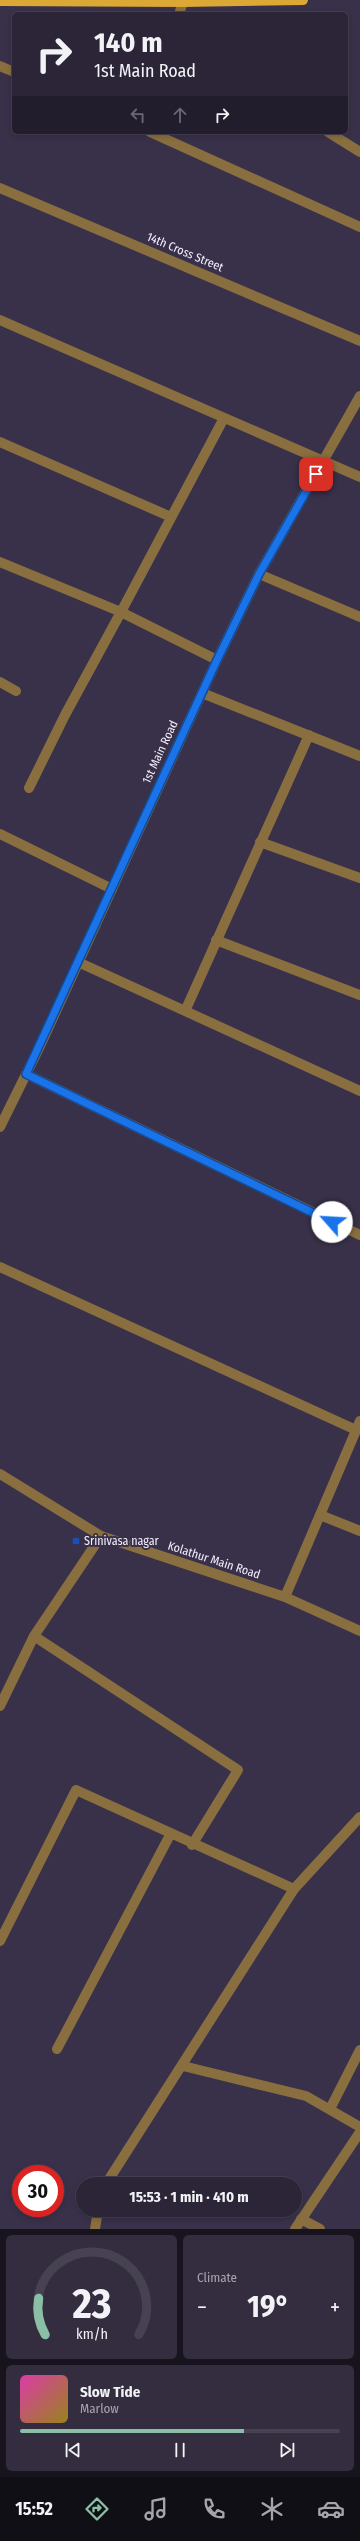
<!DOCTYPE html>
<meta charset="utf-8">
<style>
:root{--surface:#2b2537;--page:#332d3f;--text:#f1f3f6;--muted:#a6a5ad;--line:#474252;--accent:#8abfa5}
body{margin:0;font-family:"Fira Sans Condensed",sans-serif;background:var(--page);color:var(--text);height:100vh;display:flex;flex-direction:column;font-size:15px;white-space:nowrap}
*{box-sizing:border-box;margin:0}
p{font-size:13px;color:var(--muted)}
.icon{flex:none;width:22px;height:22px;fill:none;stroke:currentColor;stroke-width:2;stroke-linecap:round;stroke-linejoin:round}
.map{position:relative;height:2229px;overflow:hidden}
.drawer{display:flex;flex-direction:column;gap:6px;padding:6px;background:#18141e;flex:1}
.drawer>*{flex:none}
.top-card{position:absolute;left:12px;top:12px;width:336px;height:122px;border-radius:6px;box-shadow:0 2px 6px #0003,0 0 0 1px var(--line);background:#2b2537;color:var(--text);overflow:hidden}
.speed{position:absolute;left:12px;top:2165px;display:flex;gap:8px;font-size:20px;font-weight:700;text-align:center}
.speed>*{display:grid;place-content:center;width:52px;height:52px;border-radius:50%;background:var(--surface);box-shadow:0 2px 6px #0003,0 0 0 1px var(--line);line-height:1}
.speed .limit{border:6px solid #d22;background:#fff;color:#111}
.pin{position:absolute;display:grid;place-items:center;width:34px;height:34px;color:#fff;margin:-17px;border-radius:8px;box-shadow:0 2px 6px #0006}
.me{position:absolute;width:44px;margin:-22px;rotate:296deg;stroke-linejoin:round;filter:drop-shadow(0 0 3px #0008)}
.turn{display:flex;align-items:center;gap:14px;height:84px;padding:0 16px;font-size:18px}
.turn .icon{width:52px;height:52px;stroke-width:2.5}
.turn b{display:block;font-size:28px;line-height:34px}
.lanes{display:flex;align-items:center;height:38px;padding:0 16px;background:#0003;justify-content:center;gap:20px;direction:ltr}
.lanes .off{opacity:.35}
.big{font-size:30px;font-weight:700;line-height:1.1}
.drawer .card{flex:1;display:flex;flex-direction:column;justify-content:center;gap:6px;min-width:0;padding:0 14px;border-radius:6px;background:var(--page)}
.drawer .dial{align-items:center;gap:0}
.dial svg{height:104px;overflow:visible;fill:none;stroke:var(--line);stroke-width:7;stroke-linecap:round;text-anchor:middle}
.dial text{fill:var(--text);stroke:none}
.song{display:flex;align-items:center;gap:12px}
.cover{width:48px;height:48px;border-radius:6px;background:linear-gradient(135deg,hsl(320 70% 55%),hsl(50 70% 35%))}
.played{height:4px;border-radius:2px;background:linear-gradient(90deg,var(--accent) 70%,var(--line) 70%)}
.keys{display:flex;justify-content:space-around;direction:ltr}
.heat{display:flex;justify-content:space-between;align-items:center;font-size:22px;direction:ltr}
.drawer .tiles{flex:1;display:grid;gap:6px;grid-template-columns:1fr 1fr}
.card:last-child{grid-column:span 2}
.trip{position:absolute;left:76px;top:2177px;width:226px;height:40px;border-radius:20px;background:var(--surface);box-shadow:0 2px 6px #0003,0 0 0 1px var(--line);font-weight:700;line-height:40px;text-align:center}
.dock{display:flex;height:64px;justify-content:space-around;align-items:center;background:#110f16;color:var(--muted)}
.dock .icon{width:28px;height:28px}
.dock .current{color:var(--accent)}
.dock b{font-size:18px;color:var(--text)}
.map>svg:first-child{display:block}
</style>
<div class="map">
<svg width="360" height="2229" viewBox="0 0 360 2229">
<rect width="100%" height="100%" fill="#393149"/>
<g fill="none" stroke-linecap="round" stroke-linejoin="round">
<path stroke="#896f3f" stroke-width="10" d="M179,14L183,2
M0,66L14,72
M150,132L360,227
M328,132L360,152
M0,188L360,341
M0,320L360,477
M0,442L171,517
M0,562L121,612L224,418
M259,574L360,617
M0,682L16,691
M202,693L360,756
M29,788L65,715L121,612L217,660
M0,834L112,889
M260,842L360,878
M216,940L360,995
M78,962L360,1091
M186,1009L309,735
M26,1074L360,1235
M0,1267L356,1430
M320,1515L360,1531
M34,1636L238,1770L192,1845
M0,1706L34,1636L101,1536
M0,1941L76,1790L294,1889
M57,2049L170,1835
M183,2066L306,2096L360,2127
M330,2109L360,2050
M301,2219L320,2229
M295,2229L360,2132"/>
<path stroke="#896f3f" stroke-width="10" d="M0,1127L40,1046L217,660L259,574L360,396
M0,1474L101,1536L285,1597L360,1631
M285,1597L360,1421
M106,2184L294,1889L360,1817
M95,2229L98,2210"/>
<path stroke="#dba735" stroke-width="10" d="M0,1L183,2L303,0"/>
</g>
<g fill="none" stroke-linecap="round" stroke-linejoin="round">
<defs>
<path id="route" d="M316,474L259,574L217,660L26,1074L332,1222"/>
</defs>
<use href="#route" stroke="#114b97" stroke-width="10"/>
<use href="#route" stroke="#1a73e8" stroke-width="7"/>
</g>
<rect fill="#1a4fb4" stroke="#393149" stroke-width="1.5" x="72" y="1537" width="8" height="8" rx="2"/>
<g text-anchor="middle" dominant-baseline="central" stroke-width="4" stroke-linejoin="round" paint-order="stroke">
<g font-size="12" fill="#f3eefe" stroke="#393149">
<text transform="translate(185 252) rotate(23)">14th Cross Street</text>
<text transform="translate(160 752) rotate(-65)">1st Main Road</text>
<text transform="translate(214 1560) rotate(18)">Kolathur Main Road</text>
</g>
<g font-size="12" fill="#f3eefe" stroke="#393149" text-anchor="start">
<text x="84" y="1541">Srinivasa nagar</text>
</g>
</g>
</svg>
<div class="speed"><div class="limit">30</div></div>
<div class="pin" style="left:316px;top:474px;background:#d93025"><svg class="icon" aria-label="arrive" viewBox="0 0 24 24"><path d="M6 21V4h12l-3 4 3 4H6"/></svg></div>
<svg class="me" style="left:332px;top:1222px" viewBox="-20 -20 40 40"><circle r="19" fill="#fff"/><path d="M0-13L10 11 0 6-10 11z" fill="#1a73e8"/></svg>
<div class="trip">15:53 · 1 min · 410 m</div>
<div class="top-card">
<div class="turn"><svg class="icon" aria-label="right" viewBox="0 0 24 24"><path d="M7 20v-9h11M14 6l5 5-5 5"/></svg><div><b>140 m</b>1st Main Road</div></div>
<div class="lanes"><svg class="icon off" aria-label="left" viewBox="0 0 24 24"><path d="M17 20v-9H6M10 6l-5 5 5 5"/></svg><svg class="icon off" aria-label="ahead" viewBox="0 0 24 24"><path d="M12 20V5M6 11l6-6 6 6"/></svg><svg class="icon" aria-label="right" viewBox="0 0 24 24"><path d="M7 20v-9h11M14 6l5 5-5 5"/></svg></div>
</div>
</div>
<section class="drawer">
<div class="tiles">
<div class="card dial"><svg viewBox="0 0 100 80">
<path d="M14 69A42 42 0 1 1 86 69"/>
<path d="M14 69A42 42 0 0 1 9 41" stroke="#8abfa5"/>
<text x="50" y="56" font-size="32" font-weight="700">23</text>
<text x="50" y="72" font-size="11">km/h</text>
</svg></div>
<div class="card"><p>Climate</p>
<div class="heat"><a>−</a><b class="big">19°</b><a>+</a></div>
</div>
<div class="card">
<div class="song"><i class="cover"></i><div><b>Slow Tide</b><p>Marlow</p></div></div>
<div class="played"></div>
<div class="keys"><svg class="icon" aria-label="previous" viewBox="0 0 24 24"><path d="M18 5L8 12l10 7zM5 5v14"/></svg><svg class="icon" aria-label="pause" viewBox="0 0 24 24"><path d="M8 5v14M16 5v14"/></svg><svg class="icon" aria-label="next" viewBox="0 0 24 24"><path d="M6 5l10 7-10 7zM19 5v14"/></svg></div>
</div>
</div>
</section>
<nav class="dock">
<b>15:52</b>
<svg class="icon current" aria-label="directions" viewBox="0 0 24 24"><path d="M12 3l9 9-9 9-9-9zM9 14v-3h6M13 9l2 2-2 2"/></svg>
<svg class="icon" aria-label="music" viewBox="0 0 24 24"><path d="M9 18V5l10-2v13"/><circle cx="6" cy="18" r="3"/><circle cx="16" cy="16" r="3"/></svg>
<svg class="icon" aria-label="phone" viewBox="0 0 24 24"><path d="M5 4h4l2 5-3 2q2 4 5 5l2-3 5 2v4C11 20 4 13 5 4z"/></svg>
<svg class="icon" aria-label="climate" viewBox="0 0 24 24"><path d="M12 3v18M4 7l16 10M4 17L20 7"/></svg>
<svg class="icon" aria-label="car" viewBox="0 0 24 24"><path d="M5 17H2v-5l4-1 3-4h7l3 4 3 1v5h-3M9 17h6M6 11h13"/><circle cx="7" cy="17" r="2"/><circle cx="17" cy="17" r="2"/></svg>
</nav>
